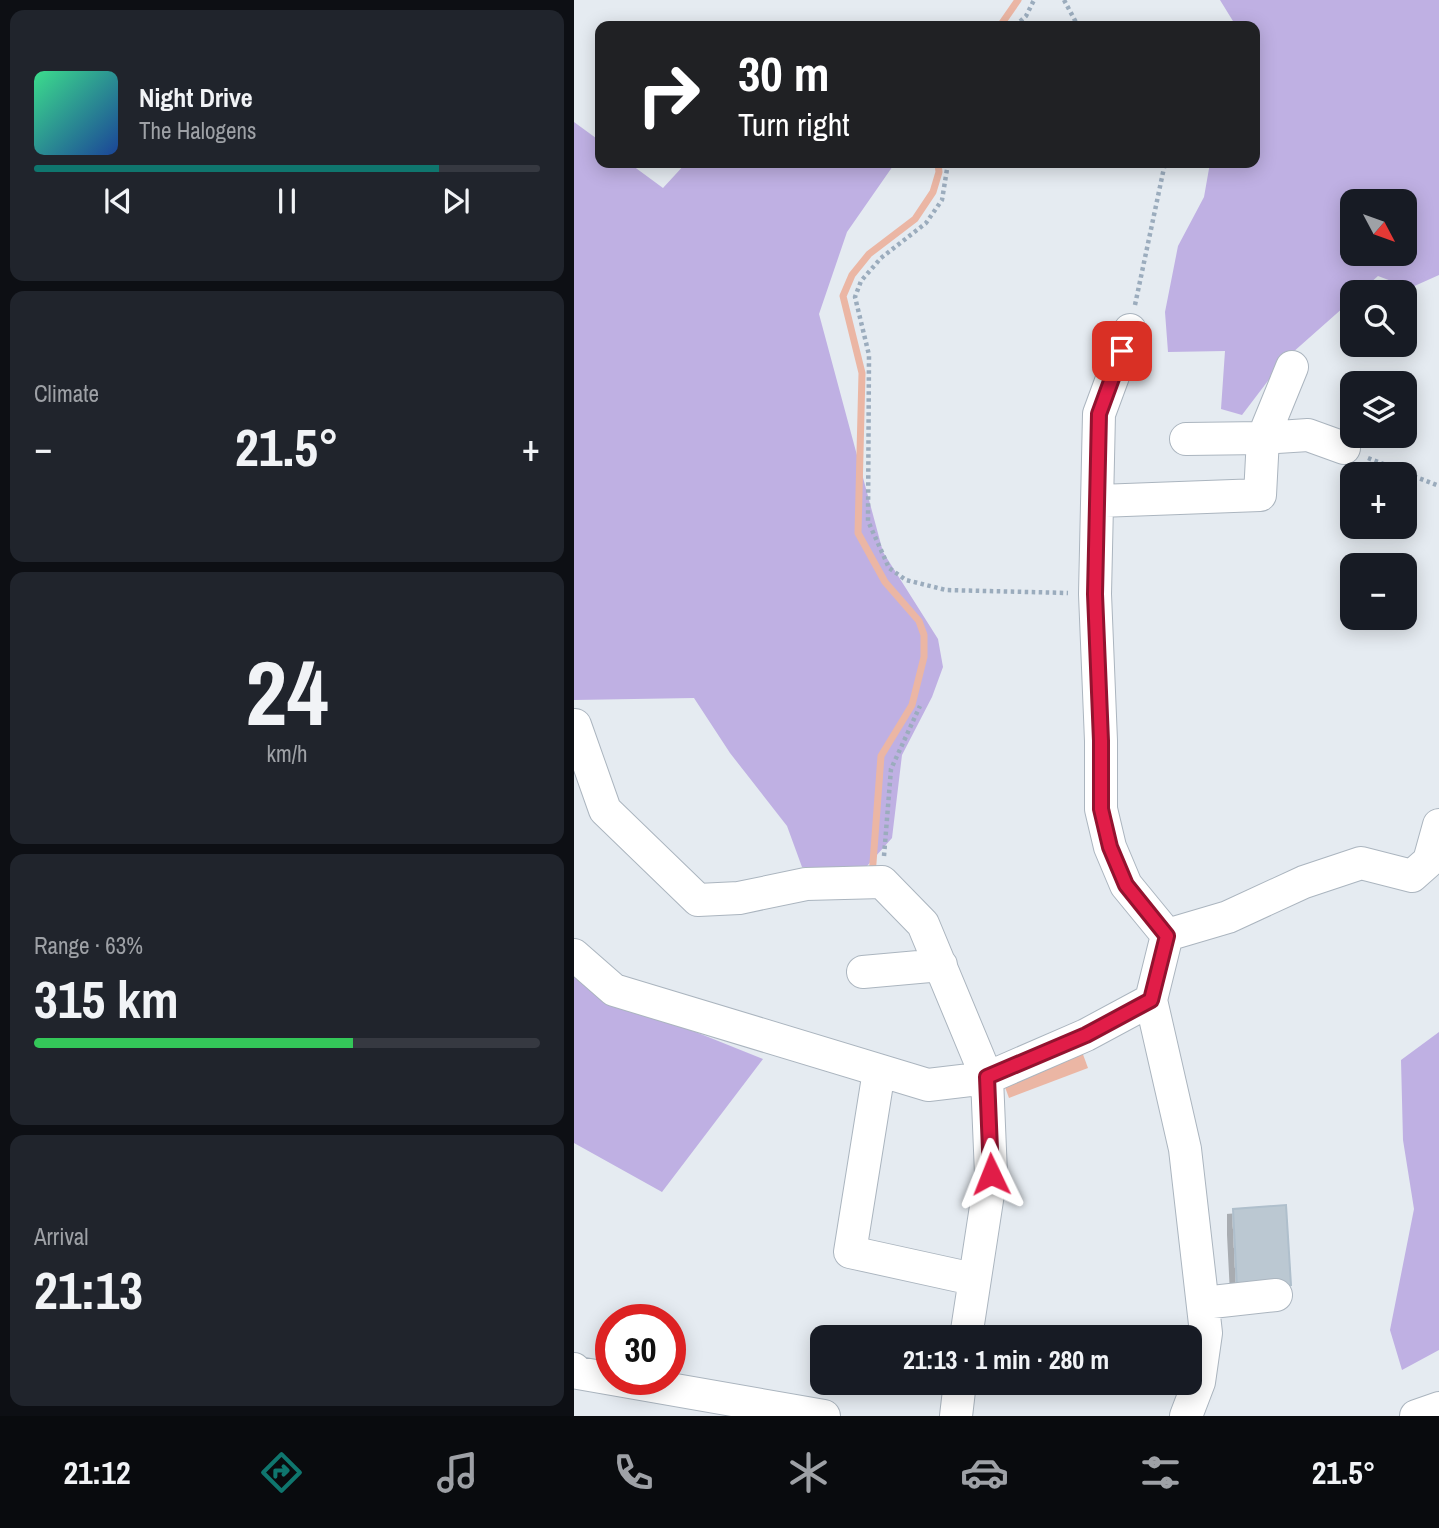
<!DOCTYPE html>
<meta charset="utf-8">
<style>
:root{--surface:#171b24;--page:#20242c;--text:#f1f3f6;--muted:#9ea1a6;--line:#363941;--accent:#0f766e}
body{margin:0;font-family:"Archivo Narrow",sans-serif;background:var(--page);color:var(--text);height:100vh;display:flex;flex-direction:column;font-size:26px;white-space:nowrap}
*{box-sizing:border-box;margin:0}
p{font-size:23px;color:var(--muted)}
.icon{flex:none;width:38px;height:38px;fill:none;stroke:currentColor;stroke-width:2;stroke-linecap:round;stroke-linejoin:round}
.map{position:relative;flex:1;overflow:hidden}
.sheet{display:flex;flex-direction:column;gap:10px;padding:10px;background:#0d0f14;width:574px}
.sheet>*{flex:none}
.guide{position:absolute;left:21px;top:21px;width:665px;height:147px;border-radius:14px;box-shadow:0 4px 18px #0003;background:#202124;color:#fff;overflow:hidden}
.needle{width:46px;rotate:131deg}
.controls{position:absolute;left:766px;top:189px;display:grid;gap:14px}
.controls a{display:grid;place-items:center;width:77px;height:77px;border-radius:14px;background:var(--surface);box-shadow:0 4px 18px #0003;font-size:35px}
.speed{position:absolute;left:21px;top:1304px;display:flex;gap:14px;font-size:35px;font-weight:700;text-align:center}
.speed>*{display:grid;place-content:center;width:91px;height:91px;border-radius:50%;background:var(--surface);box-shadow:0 4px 18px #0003;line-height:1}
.speed .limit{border:10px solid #d22;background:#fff;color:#111}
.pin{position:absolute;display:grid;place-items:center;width:60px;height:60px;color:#fff;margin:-30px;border-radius:14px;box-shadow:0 4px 10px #0006}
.me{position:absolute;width:77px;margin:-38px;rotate:358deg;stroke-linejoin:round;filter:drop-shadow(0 0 5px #0008)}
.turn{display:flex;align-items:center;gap:24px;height:147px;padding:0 28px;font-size:32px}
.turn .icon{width:91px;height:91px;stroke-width:2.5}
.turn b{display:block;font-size:49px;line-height:60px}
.big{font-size:52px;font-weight:800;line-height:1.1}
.sheet .tile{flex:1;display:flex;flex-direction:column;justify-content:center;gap:10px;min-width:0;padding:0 24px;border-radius:14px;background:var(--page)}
.sheet .dial{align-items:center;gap:0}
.dial b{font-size:91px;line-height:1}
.song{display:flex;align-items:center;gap:21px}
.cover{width:84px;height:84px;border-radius:10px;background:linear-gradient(135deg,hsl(150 70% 55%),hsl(220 70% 35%))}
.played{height:7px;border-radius:4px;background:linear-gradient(90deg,var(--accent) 80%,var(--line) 80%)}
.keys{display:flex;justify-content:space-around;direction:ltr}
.heat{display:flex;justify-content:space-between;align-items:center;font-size:38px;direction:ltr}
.charge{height:10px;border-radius:5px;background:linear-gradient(90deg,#34c759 63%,var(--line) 0)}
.trip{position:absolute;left:236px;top:1325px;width:392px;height:70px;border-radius:14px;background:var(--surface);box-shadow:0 4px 18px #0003;font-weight:800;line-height:70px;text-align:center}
.menu{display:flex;height:112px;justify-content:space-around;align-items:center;background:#090b0e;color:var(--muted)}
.menu .icon{width:49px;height:49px}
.menu .on{color:var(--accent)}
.menu b{font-size:32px;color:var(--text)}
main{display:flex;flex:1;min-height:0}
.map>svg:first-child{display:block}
</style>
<main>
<section class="sheet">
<div class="tile">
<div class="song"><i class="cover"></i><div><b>Night Drive</b><p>The Halogens</p></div></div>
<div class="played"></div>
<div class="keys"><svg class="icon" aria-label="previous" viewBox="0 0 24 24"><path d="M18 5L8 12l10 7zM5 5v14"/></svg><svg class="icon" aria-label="pause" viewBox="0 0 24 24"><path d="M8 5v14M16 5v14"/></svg><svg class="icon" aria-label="next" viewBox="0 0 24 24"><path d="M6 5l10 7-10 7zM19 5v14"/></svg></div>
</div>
<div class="tile"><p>Climate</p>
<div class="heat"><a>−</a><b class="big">21.5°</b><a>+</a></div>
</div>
<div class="tile dial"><b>24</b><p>km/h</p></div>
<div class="tile"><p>Range · 63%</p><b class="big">315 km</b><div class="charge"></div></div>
<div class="tile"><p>Arrival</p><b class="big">21:13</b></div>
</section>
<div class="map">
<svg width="865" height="1416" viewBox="0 0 865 1416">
<defs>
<filter id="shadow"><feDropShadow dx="-6" dy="6" stdDeviation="0" flood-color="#0004"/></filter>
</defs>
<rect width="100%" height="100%" fill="#e5ebf1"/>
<path fill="#bfb0e3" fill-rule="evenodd" d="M646,0H865V275L836,288L804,276L786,292H779V299L709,361L668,415L647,409L651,351L594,352L591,312L604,246L630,197L636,163H681V26H662ZM779,201H831V254H779Z
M0,122L26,141V163H55L89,188L112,163H321L273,232L245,314L309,552L364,639L369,667L358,697L328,755L318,838L285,875L228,867L213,826L156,753L120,698L0,700Z
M0,970L32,996L189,1059L88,1192L0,1143Z
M865,1032V1350L828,1370L816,1330L840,1209L829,1140L827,1060Z"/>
<path fill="#ebb6a4" d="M507,1049L514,1068L435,1098L428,1079Z"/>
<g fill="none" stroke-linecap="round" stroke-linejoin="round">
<path stroke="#ebb6a4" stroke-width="7" d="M426,26L444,0
M298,876L307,756L338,705L350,657V635L345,621L311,582L284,533L288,373L269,296L278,275L295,254L341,219L359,192L365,172L364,163"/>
</g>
<path fill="#bbc8d2" stroke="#afbfcc" stroke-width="2" filter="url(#shadow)" d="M712,1205L717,1285L663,1288L659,1209Z"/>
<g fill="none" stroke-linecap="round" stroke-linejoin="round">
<defs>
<path id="minor" d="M556,330L525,414L521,594L527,741V809L536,847L552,885L593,935
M718,367L689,438L734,435L770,448
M525,501L686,495L689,438L612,439
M593,935L577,1000L611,1149L632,1333L625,1382L612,1416
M593,935L654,917L730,882L787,863L838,876L855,861L865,825
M0,955L40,990L354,1085L413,1078L349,924L308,882L232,884L165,898L124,900L31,810L1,725
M289,972L367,965
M305,1071L276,1252L399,1279
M629,1303L702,1295
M392,1337L417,1174L413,1078L512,1035L577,1000
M0,1369L4,1373L250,1416
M382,1416L386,1382
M842,1416L865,1408"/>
</defs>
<use href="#minor" stroke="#abb5bf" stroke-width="34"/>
<path stroke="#9bacbd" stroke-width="4.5" stroke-dasharray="3.5 3.5" stroke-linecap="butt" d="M490,0L504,26
M441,26L452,16L460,0
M374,163L368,200L352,223L307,258L287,281L281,297L295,355L294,521L315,568L332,580L372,590L494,593
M561,305L591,163
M794,458L865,486
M310,856L317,769L346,706"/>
<use href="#minor" stroke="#fff" stroke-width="32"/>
</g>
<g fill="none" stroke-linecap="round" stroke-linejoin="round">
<defs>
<path id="route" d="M417,1174L413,1077L512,1035L577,1000L593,936L552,885L536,847L527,809V741L521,594L525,414L548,351"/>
</defs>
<use href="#route" stroke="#92132f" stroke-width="18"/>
<use href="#route" stroke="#e11d48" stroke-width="12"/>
</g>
</svg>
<div class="controls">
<a><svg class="needle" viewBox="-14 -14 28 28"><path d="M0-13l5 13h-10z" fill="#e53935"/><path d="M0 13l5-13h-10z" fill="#9ea1a6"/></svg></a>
<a><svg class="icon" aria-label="search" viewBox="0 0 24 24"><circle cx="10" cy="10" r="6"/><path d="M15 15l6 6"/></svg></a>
<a><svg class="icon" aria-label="layers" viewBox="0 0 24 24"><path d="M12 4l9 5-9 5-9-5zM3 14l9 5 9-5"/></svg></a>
<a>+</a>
<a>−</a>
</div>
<div class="speed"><div class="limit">30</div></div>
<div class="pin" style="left:548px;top:351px;background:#d93025"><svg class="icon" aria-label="arrive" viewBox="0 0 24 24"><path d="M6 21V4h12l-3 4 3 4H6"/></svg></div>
<svg class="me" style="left:417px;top:1174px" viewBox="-20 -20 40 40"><path d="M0-17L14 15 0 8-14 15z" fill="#e11d48" stroke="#fff" stroke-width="4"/></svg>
<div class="trip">21:13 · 1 min · 280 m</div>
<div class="guide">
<div class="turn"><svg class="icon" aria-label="right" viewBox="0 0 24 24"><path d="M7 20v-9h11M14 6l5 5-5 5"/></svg><div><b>30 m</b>Turn right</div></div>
</div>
</div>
</main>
<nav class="menu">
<b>21:12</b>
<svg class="icon on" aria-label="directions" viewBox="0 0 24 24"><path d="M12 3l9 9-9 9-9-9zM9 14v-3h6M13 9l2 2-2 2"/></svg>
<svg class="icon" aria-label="music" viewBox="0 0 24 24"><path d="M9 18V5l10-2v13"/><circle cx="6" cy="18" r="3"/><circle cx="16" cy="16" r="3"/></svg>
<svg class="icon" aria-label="phone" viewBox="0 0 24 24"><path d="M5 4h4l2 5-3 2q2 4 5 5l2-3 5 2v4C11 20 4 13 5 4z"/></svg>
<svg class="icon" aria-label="climate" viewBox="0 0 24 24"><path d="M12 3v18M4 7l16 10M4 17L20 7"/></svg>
<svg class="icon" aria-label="car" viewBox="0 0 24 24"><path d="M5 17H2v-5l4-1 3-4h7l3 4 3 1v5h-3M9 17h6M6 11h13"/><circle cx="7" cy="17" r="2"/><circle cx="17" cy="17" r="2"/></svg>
<svg class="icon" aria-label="filters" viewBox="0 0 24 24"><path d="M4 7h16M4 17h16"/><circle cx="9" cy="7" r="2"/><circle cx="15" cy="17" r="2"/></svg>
<b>21.5°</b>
</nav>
